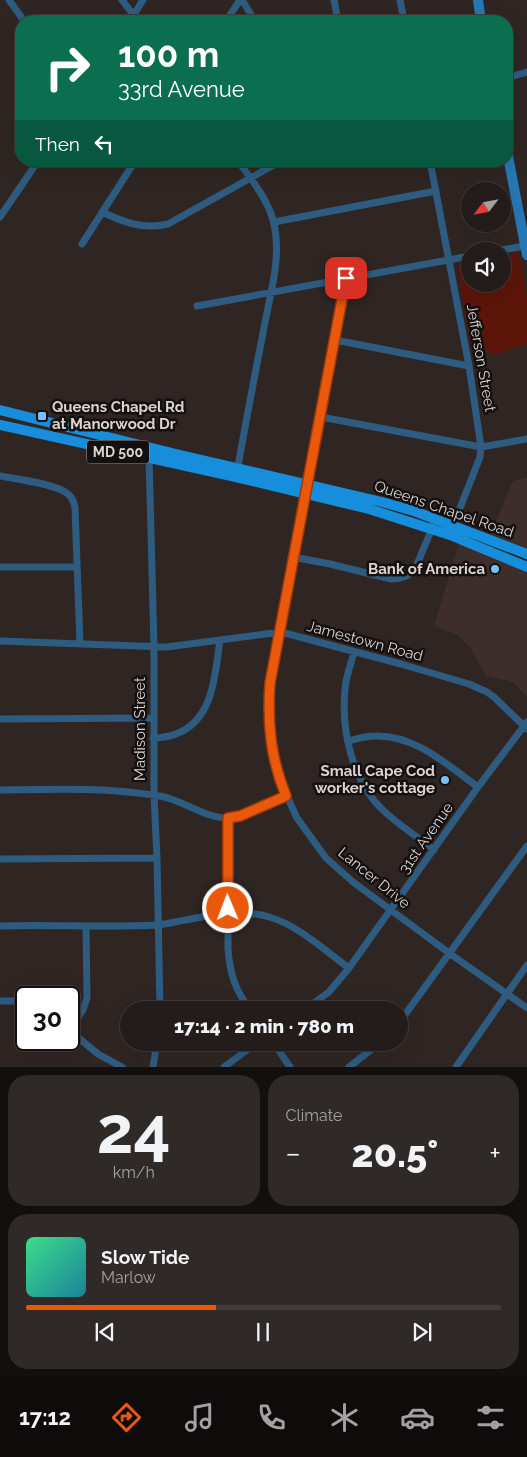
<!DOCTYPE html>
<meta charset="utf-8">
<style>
:root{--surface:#231c1a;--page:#2f2927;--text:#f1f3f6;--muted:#a3a1a2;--line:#403a39;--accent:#ea580c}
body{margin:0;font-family:Raleway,sans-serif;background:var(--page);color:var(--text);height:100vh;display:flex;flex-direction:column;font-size:19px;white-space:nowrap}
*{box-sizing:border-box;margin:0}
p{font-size:16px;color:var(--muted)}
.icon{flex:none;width:28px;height:28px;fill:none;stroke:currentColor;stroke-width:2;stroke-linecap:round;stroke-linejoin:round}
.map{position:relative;height:1067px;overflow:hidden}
.side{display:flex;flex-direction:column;gap:8px;padding:8px;background:#130f0e;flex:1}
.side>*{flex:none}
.hud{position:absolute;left:15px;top:15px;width:498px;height:152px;border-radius:20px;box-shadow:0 5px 20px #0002,0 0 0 1px var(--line);background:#0b6e4f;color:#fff;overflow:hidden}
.needle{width:32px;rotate:238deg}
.controls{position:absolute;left:461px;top:182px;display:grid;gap:10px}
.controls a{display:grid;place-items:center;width:50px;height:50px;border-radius:50%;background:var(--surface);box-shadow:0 5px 20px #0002,0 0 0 1px var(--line);font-size:25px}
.speed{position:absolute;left:15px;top:986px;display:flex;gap:10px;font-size:25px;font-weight:700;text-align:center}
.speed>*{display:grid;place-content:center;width:65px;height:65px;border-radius:50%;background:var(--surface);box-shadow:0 5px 20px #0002,0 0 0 1px var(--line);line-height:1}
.speed .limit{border:2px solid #111;border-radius:8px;background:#fff;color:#111}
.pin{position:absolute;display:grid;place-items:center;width:42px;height:42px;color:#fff;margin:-21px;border-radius:10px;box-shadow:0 2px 8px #0006}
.me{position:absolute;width:55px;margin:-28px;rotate:359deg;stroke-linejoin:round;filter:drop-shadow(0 0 4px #0008)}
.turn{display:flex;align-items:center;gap:18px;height:105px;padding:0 20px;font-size:22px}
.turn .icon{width:65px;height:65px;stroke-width:2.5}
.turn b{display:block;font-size:35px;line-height:42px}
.then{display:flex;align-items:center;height:48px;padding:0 20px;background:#0003;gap:10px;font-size:19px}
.big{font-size:38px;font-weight:800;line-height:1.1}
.side .widget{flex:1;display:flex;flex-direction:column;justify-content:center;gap:8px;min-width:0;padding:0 18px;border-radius:20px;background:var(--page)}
.side .dial{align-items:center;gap:0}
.dial b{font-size:65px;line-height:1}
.song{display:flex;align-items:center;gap:15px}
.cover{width:60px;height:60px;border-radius:8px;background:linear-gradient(135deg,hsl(150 70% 55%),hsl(190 70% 35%))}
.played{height:5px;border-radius:2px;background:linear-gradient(90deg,var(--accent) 40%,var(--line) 40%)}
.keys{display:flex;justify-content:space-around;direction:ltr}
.heat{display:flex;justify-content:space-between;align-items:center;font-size:28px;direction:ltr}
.side .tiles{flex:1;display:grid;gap:8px;grid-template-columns:1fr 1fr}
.widget:last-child{grid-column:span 2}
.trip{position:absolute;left:120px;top:1001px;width:288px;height:50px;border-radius:25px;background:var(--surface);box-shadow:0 5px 20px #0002,0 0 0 1px var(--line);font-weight:800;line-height:50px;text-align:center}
.dock{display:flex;height:80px;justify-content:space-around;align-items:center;background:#0e0b0a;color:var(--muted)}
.dock .icon{width:35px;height:35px}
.dock .on{color:var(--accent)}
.dock b{font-size:22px;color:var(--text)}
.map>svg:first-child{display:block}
</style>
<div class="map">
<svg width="527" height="1067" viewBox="0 0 527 1067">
<rect width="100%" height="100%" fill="#2f2623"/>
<path fill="#3e2e2b" d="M527,478V549L490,535L513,481Z
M459,543L527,571V697L513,682L486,676L471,649L458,635L434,626Z"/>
<path fill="#5c1509" d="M519,253L527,295V344L494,355L481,346L470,344L457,265L470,262V284H502L503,256Z"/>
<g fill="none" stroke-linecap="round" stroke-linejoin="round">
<path stroke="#2e5c81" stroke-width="7" d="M9,0L24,21
M122,0L138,21
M242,0L255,21
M334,0L338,21
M400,0L404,21
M130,21L143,0
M226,21L240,0
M506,78L527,72
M430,161L469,366L481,447L480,457L453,526
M102,212C123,222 144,230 168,224L281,161
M0,217L38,161
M274,222L436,191
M82,244L135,161
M495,251L525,246
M346,278L270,683L269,718L270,734L275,766L279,779L297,818L326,858L353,882L449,953L527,1008
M197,306L470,256
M335,340L469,366
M321,417L481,447L527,439
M149,456L154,647V795L157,858L160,1010
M237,472C245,426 254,379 263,333C269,297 283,257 273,220C267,198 251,179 238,161
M0,476C16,479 57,484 68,494C73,498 74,503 75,508L80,644
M293,557L330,564L391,579C412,579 416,569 422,552C426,543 430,534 433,525
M0,567H76
M0,641L167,647L281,632L401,664L469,684L487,692L494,697L527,729
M354,652C351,664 346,676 345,689C341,731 352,782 385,812C400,826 418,837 434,850
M0,719L153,718
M153,739C161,737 169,737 176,734C214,720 215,674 220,640
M348,741C356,739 366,736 375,736C416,735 447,765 478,787
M0,790C54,789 107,787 160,796C183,800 206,819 229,818C247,817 270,804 286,797
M228,818V949C230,975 235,989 250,1010
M0,859L157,858
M0,926C52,924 104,928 156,925C162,925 169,923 175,922C202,917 242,908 269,917C298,925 324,950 349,968
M0,1001H19L26,1003
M304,1010L329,992L349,968L478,787L527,722
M399,1023L527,846
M69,1029L83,1010L87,998L86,926
M69,1030L98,1054L122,1067
M273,1042L290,1067
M153,1067L157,1042
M224,1067L258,1042
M349,1067L381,1042
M456,1067L527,965"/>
<path stroke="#2678b4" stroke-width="10" d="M478,0L481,21
M506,146L527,255"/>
<path stroke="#168edb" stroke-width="10" d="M0,410L176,454L382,502L414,511L527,554
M0,425L236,477L369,509L450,535L527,567"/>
</g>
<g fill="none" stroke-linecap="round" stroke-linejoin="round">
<defs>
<path id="route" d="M228,908V818L240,816L286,796C271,759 267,724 270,683L346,278"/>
</defs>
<use href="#route" stroke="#983908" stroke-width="12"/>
<use href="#route" stroke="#ea580c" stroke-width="9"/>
</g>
<g fill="#7abff8" stroke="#14100f" stroke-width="2">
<rect x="37" y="411" width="10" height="10" rx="2.5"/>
<circle cx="495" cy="569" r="5"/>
<circle cx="445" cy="780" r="5"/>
</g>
<g text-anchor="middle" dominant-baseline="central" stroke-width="5" stroke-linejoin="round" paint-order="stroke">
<rect fill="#14100f" stroke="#9e9897" stroke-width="1" x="87" y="440.5" width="62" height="23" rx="4"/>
<g font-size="14" font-weight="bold" fill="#d9d3d1">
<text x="118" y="452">MD 500</text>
</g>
<g font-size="15" fill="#d9d3d1" stroke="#14100f">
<text transform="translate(481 358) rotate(80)">Jefferson Street</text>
<text transform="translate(444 509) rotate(19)">Queens Chapel Road</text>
<text transform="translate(365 641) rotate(15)">Jamestown Road</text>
<text transform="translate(140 729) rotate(-90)">Madison Street</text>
<text transform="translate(426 838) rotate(-55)">31st Avenue</text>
<text transform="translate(374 878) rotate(39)">Lancer Drive</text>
</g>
<g font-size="15" font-weight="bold" fill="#d9d3d1" stroke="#14100f" text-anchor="end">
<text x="52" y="407" text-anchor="start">Queens Chapel Rd<tspan x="52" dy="17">at Manorwood Dr</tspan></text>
<text x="485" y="569">Bank of America</text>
<text x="435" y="771">Small Cape Cod<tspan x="435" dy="17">worker's cottage</tspan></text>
</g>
</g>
</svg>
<div class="controls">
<a><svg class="needle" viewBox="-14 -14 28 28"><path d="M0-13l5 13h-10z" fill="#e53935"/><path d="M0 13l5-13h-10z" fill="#a3a1a2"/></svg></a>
<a><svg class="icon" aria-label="sound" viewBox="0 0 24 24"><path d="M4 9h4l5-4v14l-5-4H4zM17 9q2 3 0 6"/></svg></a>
</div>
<div class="speed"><div class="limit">30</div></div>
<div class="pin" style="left:346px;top:278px;background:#d93025"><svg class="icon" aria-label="arrive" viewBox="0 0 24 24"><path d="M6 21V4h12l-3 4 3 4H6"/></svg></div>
<svg class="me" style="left:228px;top:908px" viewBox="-20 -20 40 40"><circle r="17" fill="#ea580c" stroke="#fff" stroke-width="3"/><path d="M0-11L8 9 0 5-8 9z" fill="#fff"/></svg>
<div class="trip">17:14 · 2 min · 780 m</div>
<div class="hud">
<div class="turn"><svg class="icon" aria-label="right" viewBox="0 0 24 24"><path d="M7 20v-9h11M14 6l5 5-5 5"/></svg><div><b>100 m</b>33rd Avenue</div></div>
<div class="then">Then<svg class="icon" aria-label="left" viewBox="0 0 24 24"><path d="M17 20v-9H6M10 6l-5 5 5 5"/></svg></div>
</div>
</div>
<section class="side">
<div class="tiles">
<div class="widget dial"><b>24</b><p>km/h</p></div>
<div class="widget"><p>Climate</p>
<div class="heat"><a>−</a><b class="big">20.5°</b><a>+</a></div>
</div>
<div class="widget">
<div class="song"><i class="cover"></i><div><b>Slow Tide</b><p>Marlow</p></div></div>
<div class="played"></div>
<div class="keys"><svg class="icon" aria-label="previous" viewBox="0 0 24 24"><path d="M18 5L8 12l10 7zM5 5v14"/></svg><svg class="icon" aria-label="pause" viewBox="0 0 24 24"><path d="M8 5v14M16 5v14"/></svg><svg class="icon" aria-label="next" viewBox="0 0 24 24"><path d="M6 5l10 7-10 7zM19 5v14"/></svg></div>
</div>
</div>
</section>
<nav class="dock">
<b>17:12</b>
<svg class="icon on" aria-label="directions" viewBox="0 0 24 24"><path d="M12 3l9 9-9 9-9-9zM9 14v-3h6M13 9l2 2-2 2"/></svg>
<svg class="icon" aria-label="music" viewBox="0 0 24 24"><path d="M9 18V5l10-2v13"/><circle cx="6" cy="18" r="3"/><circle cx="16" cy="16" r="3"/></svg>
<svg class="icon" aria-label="phone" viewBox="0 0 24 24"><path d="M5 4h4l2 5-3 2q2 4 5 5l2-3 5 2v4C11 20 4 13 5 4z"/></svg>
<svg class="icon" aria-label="climate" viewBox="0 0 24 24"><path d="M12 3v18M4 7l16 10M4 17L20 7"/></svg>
<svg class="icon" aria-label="car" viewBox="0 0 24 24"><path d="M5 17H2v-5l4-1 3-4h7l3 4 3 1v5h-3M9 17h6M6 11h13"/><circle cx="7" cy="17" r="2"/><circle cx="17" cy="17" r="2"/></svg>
<svg class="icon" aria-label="filters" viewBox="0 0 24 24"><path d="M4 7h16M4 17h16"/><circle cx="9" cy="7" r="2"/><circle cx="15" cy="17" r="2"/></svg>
</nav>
